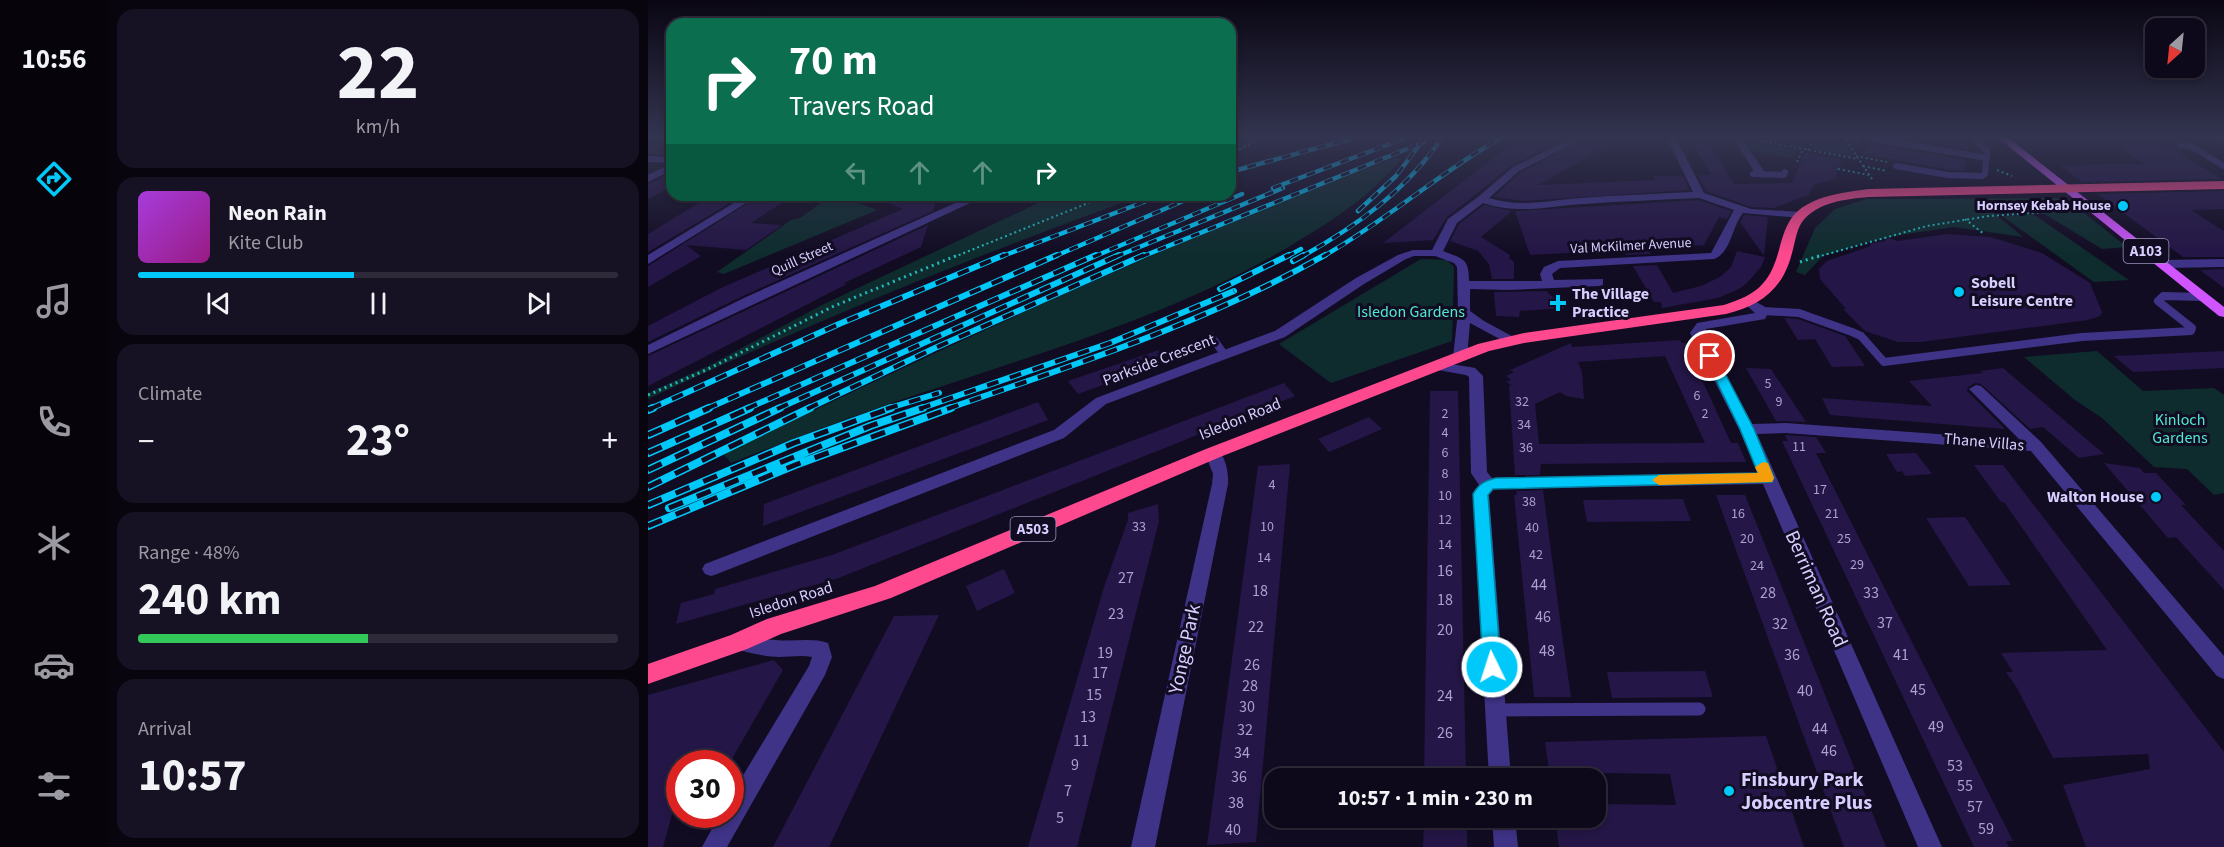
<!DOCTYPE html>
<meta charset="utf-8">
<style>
:root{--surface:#0e091a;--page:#171223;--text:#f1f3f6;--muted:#9b9aa2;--line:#2e2a39;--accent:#00c8f9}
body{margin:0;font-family:"Source Sans 3",sans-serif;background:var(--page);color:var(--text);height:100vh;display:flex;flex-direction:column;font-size:22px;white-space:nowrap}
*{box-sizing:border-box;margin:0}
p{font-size:20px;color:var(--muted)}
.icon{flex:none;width:33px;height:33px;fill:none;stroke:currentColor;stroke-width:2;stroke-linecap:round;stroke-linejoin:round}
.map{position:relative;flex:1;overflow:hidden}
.details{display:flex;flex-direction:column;gap:9px;padding:9px;background:#08050e;width:540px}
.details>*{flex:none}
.banner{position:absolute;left:18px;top:18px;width:570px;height:183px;border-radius:18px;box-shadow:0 3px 9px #0003,0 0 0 2px var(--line);background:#0b6e4f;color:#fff;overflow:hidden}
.needle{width:39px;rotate:207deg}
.tools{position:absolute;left:1497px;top:18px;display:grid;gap:12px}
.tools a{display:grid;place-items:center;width:60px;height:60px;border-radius:12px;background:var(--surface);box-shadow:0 3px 9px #0003,0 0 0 2px var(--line);font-size:30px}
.speed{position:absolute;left:18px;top:750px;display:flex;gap:12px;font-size:30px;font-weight:700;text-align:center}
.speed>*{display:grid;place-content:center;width:78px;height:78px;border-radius:50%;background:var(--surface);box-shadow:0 3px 9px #0003,0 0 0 2px var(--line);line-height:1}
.speed .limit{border:9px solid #d22;background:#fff;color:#111}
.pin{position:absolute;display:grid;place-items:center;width:51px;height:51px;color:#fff;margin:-26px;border:3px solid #fff;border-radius:50%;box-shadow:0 2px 6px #0007}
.me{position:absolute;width:66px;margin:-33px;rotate:356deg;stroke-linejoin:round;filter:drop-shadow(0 0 4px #0008)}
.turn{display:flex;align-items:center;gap:21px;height:126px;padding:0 24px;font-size:27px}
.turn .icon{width:78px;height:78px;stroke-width:2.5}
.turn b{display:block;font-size:42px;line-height:51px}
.lanes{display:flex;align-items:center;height:57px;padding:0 24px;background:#0003;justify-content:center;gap:30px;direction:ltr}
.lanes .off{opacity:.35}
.big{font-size:45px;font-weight:700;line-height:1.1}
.details .tile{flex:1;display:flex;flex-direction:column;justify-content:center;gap:9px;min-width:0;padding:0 21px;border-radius:18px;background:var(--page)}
.details .dial{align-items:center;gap:0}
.dial b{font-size:78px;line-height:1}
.song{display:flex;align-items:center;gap:18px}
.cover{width:72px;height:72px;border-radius:9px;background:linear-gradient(135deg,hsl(280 70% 55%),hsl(310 70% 35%))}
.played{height:6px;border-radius:3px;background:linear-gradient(90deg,var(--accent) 45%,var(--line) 45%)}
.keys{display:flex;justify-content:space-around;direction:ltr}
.heat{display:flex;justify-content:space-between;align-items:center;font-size:33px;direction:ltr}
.charge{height:9px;border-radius:4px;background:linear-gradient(90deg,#34c759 48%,var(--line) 0)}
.trip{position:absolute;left:616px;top:768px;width:342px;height:60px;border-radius:18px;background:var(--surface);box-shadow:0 3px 9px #0003,0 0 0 2px var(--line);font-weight:700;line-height:60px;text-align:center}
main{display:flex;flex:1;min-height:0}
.dock{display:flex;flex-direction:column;width:108px;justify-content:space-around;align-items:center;background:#06040a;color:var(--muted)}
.dock .icon{width:42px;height:42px}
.dock .on{color:var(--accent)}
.dock b{font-size:27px;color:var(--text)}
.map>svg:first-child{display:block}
</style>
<main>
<nav class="dock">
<b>10:56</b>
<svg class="icon on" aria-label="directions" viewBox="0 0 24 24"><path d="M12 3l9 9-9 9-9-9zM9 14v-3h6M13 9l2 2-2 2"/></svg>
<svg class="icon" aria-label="music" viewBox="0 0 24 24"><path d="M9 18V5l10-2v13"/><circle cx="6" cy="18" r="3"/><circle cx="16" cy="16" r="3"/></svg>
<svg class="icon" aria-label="phone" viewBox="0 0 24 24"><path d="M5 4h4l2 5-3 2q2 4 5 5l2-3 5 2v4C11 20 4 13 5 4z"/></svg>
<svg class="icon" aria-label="climate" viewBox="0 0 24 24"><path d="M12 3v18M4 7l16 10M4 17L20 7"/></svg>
<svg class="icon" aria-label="car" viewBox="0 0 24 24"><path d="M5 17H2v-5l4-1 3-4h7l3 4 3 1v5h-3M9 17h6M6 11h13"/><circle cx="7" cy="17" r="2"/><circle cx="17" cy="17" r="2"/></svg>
<svg class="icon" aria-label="filters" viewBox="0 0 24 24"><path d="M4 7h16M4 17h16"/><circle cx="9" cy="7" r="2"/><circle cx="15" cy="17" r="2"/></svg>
</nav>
<section class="details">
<div class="tile dial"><b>22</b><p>km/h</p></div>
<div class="tile">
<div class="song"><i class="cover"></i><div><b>Neon Rain</b><p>Kite Club</p></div></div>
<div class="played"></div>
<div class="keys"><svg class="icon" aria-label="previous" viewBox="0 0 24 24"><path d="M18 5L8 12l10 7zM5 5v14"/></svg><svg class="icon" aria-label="pause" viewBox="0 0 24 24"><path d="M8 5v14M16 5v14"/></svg><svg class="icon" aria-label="next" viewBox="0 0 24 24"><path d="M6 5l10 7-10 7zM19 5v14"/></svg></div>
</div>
<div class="tile"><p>Climate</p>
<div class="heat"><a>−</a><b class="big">23°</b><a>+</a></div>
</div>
<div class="tile"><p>Range · 48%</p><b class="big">240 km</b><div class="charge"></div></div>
<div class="tile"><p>Arrival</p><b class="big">10:57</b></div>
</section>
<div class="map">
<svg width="1576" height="847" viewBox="0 0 1576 847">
<rect width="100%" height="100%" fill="#120c23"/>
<path fill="#0e2c2e" d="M582,136H624L582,155Z
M1105,136H1162L1156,147L1107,139Z
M1169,136H1191L1205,157L1162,149Z
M1096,141L1148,150L1144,158L1101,150Z
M748,157L753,159C726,192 692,216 655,238C550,304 430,341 313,380C235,405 159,433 83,463L75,453C297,348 518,242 748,157Z
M184,195H191L229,210L76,274L69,272L143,220L152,218Z
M407,195H496C328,255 162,323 0,399V393L62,365L174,305Z
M1417,198L1479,247L1454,249L1390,210L1346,213L1375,237L1306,227L1258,234L1220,242L1175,256L1157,275L1148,272L1167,228L1187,209L1218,199Z
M1385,214L1481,280L1446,282L1354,216Z
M773,259L799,260L806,267L804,341L683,383L631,344Z
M1449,351L1495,391L1566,388L1576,395V493L1566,495L1539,469L1506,467L1454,418L1427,400L1376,357Z"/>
<path fill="#241646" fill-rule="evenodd" d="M885,136H925L864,165L799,217L785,240L735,243L857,149Z
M942,136H975L890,185L1007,180L1005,176H1035L1041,190L876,201L846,197L872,173Z
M1040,136H1057L1086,184L1144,183L1157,153L1194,160L1187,179L1167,184L1160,195L1126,208L1103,207L1058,191L1050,175H1063Z
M1238,136H1285L1321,142L1320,149Z
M1455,136H1502L1574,179L1434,182L1412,165L1496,164Z
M0,140H24V155L0,154Z
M1220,143L1318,160L1317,170H1303L1216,154Z
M24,173V186L0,199V184Z
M1576,191V209L1543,210L1576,231V257H1535L1450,194Z
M64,195H95L0,252V234Z
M113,195H146L103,223L134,225L98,250L38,245L53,256L0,287V266Z
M222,195H272L288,201L285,211L97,295L0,342V326L73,288L255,209Z
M1051,200L1083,211L1079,219L1071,217L1056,245L1000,249L1003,254L978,255L975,250L882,255L867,211Z
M836,205L864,211L833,237L862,255L861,258L866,262V279H844L841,264L830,251L802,241L811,224Z
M1096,215L1120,217L1116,256L1092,222Z
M280,225L273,247L196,283L199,284L0,386V356Z
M1299,234L1343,237L1394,253L1442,283L1454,312L1452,316L1440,320L1273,342H1250L1217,331L1195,309H1198L1172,279L1171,269L1179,261L1223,246L1222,244L1237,241L1240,238L1250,241Z
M1089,251L1117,257L1113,267L1099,283L1091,289L1070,298L1014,308L1013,302H1006L985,266L1009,265L1025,293L1053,286L1072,277L1083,267Z
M1576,269V288L1552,270Z
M898,291L917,308L872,311L871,317L848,316L846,292Z
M1136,318L1150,319L1197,336L1217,366L1184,367L1167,339L1150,340Z
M1032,340L1034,343H1038L1047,358H1044L1083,443H1090L1098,462L893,464L892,475H867L861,386L863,385L858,382L863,380L858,376L866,372L862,370L923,343L924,347ZM1017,356L1057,443L891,444L887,404L912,392L918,396L936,399L934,372L930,362Z
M511,350L515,363L430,394L420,381Z
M1576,351V368L1485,372L1466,356Z
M1098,368L1123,369L1158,422L1128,421Z
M1355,368L1456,454L1431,458L1395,427L1382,429L1333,384L1327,383L1320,387L1319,391L1357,429L1182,415L1174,398L1284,406L1261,381L1335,373L1332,371Z
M636,383L647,396L188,579L28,624L33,603L66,594L67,589L184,555Z
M782,391H810L818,778H776Z
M390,402L400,420L115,526L116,504Z
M721,417L734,429L681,452L670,439Z
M1137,435L1168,437L1178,453H1168L1365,841H1358L1361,847H1326L1134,441H1140Z
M1268,453L1284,474L1257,476L1254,471L1249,472L1238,454Z
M1456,463L1492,468L1496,473H1508L1538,505H1533L1576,551V590L1528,537L1520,538Z
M642,464L608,842L559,845L610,466Z
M1326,465H1355L1576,752V847H1438L1415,785L1502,769L1500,754L1405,758L1369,688L1358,672H1365L1353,653L1459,650L1356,502H1353Z
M895,490L915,642L923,697H886L866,495H869L868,491Z
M1068,495H1097L1238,847H1196Z
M1035,499L1043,521L939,522L935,500Z
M510,504L511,521L429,847H380L456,587L480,520V513Z
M1317,517L1363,585L1321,586L1278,518Z
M356,569L367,593L329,611L318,586Z
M291,615L181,847H125L246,616Z
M126,660L135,670L81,764H32V805L26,807L15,847H0V695Z
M1057,671L1065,697L964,698L959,672Z
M1118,736L1156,847H911L907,818H948V804L1028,805L1022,774L956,773L957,778H902L897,742Z
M776,818H819V847H775Z"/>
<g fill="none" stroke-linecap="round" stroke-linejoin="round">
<path stroke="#24b8bd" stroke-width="2" stroke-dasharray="2 3" stroke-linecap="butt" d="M633,136L649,139L679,136
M1195,136L1224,179
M1107,140L1210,159
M1198,140L1212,142
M1160,150L1166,136
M582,154L619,136
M1208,156L1239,162
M1149,162L1155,149
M1215,166L1239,171
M1190,169L1221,175
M1349,170L1364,176
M1317,219L1336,234
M306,257L460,195
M1169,257L1279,226L1341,216L1426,210"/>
<path stroke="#24b8bd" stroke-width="3" stroke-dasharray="2 4" stroke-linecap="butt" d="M1152,262L1174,255
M0,395L58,370L186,306L310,255"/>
<path stroke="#3e3386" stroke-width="6" d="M1221,138L1339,158
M1325,138H1357
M1533,145H1541L1576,166
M1248,166L1300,175L1334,176L1337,174L1339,151L1323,136
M1105,174L1136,175L1137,172"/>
<path stroke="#3e3386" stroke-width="8" d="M1115,311L1151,313L1204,332L1213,336L1236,362L1434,337L1543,331L1544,328L1510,301L1515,296L1555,297
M563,336L576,354"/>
<path stroke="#3e3386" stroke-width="13" d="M847,710L1051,709"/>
<path fill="#3e3386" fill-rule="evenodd" d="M929,136H940L871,171L841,198C873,208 901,200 933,198C971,195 1008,194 1045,192L1018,136H1027L1056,193L1103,209L1153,212L1158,215L1153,218L1095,213C1084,226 1083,253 1066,259L912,268L904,274L906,280L955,279V285L951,286L861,290L822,289V311L836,321L871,340L869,343H859L822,323L819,357L812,361L805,357L810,312L809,267L806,263L787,256H766L758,259L716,284L637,337L458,404L416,438L69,574L63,576L57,574L54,569L57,564L406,430L448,398L627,331L708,278L750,255L765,250H784L800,219L830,197L865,167ZM1051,198L1086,210L1063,253L910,261L896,267L892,274L894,281H821C821,258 815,259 795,251L809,223L835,203C872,215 899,206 936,204C974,201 1013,200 1051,198Z
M1084,136H1092L1118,174L1117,176H1109Z
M1561,136L1576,137V144L1563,138Z
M0,156L24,157V163L0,162Z
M24,163V170L0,182V175Z
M99,195H111L0,264V255Z
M325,195H339L0,354V345L98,297Z
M1576,259V267L1515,268L1509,264L1515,260Z
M1101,298L1119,308L1121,311L1117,319L1058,329L1056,333L1104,424L1138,423L1372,440L1321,389L1328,385L1333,386L1393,442L1576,656V679L1569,676L1383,451L1138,433L1109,434L1294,847H1270L1115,484L846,489L841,495L863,778H841L825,494L831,485L823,473L821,377L818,375L784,369L782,366L789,362L822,367L827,368L835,376L839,472L844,478L1110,473L1091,429L1042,333L1049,323L1107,313L1095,302Z
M565,448C577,451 581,473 580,484L507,847H483L564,484L565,474L557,453Z
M91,634C103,636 116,640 128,640C146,642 163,637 180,643L184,657L177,675L79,847H54L72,814H82V797L161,666L164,657C153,655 142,657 131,657C117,657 98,652 84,648L81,642L84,636Z
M844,818H867L870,847H846Z"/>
<path fill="#d055ff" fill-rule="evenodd" d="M1348,136H1358L1576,307V317L1571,316Z"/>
<path fill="#ff498f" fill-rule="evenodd" d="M1576,181V189L1221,197C1198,199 1169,202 1154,222C1148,231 1147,243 1144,253C1135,289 1113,305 1078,314L876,343L841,351L572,457L243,598L133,634L99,649L0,684V664L83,635L119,619L227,586L558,449L830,344L876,333L1076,305C1111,294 1123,282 1132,246C1136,232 1140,219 1151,210C1170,195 1198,192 1221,189Z"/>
<defs>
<path id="rail-far2" d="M582,172L713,136
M625,188L763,136
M710,211L748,176L778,136
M352,257L514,195
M405,257L549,195
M445,257L594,194
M467,257L635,188
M493,257L776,142
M638,257L653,249
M653,257C709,226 759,190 795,136
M674,257C738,221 792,172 856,136"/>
<path id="rail-far1" d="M645,261L656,255
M572,289L641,255
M2,409L191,324L356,255
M58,409L409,255
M98,409L448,255
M129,409L471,255
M159,409L287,348L496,255
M238,409L291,393
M271,409L462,343L586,291
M299,409C428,364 557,323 677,255"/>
<path id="rail" d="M0,410L5,408
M0,435L61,408
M0,453L102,408
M0,470L132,408
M0,487L162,408
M0,505L146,443L243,408
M21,508L222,426L275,408
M0,526L147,465L303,408"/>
</defs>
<use href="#rail-far2" stroke="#00c8f9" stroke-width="4.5"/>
<use href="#rail-far1" stroke="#00c8f9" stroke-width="6"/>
<use href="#rail" stroke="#00c8f9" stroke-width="8"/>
<use href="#rail-far2" stroke="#120c23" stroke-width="3" stroke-dasharray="9" stroke-linecap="butt"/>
<use href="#rail-far1" stroke="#120c23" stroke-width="4" stroke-dasharray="12" stroke-linecap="butt"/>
<use href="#rail" stroke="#120c23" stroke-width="5" stroke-dasharray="15" stroke-linecap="butt"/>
</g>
<linearGradient id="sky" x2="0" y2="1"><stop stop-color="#0a0713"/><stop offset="0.54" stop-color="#333450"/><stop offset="1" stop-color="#333450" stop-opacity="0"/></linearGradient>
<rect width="1576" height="254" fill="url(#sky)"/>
<path fill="#00c8f9" stroke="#0082a2" stroke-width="1.5" d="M1062,353L1068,356L1106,429L1126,478L1124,482L845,489L840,495L853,667L850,673L844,675L837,673L835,667L825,494C831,484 836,481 848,478L1110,473L1092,429L1056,356Z"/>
<path fill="#f59e0b" d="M1115,462L1120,463L1126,478L1124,482L1011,485L1004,480L1011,475L1110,473L1107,467Z"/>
<g fill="#00c8f9" stroke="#120c23" stroke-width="2">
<circle cx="1475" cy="206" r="6"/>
<circle cx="1311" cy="292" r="6"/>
<path d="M907 294h6v6h6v6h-6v6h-6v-6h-6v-6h6z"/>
<circle cx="1508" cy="497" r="6"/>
<circle cx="1081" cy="791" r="6"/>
</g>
<g text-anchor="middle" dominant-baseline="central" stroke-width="6" stroke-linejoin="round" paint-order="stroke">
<g font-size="14" font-weight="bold" fill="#d8ceff" stroke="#120c23" text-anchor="end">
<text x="1463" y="206">Hornsey Kebab House</text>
</g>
<g font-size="14" fill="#d8ceff" stroke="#120c23">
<text transform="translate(983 246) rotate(-3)">Val McKilmer Avenue</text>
<text transform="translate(154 259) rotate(-24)">Quill Street</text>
</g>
<g font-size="14" fill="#aba0d1">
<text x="1120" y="384">5</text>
<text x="1049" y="396">6</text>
<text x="874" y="402">32</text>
<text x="1131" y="402">9</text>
<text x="797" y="414">2</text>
<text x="1057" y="414">2</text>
<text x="876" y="425">34</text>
<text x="797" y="433">4</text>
<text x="1151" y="447">11</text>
<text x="878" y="448">36</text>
<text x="797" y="453">6</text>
<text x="797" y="474">8</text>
<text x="624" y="485">4</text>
<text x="1172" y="490">17</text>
<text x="797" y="496">10</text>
<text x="881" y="502">38</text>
<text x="1090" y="514">16</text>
<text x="1184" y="514">21</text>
<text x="797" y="520">12</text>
<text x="491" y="527">33</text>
<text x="619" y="527">10</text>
<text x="884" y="528">40</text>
<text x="1099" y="539">20</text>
<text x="1196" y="539">25</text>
<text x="797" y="545">14</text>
<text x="888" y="555">42</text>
<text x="616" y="558">14</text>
<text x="1209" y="565">29</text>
<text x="1109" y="566">24</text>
</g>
<g fill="#120c23" stroke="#9d94bd" stroke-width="1.5">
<rect x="1475.5" y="239" width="45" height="24" rx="4.5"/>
<rect x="362.5" y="517" width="45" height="24" rx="4.5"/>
</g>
<g font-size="15" font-weight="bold" fill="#d8ceff">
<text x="1498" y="251">A103</text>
<text x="385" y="529">A503</text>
</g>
<g font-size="16" font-weight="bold" fill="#d8ceff" stroke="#120c23" text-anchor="start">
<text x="1323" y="283">Sobell<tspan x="1323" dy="18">Leisure Centre</tspan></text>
<text x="924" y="294">The Village<tspan x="924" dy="18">Practice</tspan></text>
<text x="1496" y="497" text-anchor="end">Walton House</text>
</g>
<g font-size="16" fill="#50e9d1" stroke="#120c23">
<text x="763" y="312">Isledon Gardens</text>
<text x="1532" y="420">Kinloch<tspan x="1532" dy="18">Gardens</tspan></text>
</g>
<g font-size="16" fill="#d8ceff" stroke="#120c23">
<text transform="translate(511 360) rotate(-21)">Parkside Crescent</text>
<text transform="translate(592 419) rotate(-22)">Isledon Road</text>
<text transform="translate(1336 442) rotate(5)">Thane Villas</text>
<text transform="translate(143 600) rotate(-18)">Isledon Road</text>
</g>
<g font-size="16" fill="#aba0d1">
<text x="797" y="571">16</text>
<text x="478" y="578">27</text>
<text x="891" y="585">44</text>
<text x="612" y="591">18</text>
<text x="1120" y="593">28</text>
<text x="1223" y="593">33</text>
<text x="797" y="600">18</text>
<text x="468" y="614">23</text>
<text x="895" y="617">46</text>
<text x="1237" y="623">37</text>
<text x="1132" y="624">32</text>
<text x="608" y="627">22</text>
<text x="797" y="630">20</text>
<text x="899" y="651">48</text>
<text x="457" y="653">19</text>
<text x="1144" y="655">36</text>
<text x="1253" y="655">41</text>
<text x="604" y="665">26</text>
<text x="452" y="673">17</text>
<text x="602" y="686">28</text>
<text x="1270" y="690">45</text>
<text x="1157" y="691">40</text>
<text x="446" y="695">15</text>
<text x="797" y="696">24</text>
<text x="599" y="707">30</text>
<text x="440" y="717">13</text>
<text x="1288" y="727">49</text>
<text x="1172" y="729">44</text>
<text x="597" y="730">32</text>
<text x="797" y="733">26</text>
<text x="433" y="741">11</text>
<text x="1181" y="751">46</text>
<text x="594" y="753">34</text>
<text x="427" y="765">9</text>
<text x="1307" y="766">53</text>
<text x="591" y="777">36</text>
<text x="1317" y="786">55</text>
<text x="420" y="791">7</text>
<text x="588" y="803">38</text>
<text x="1327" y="807">57</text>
<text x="412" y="818">5</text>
<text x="1338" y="829">59</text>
<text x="585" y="830">40</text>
</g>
<g font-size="20" fill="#d8ceff" stroke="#120c23">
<text transform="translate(1168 589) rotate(66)">Berriman Road</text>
<text transform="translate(537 649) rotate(-78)">Yonge Park</text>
</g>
<g font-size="20" font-weight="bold" fill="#d8ceff" stroke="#120c23" text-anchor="start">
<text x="1093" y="780">Finsbury Park<tspan x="1093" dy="23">Jobcentre Plus</tspan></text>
</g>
</g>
</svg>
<div class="tools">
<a><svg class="needle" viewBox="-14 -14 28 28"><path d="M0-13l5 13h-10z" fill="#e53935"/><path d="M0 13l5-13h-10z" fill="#9b9aa2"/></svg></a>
</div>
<div class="speed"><div class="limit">30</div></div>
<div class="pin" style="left:1062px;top:356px;background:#d93025"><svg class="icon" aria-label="arrive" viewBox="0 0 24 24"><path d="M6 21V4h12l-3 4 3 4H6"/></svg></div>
<svg class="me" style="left:844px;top:667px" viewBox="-20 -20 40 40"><circle r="17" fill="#00c8f9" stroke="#fff" stroke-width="3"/><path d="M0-11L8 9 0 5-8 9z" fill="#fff"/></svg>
<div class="trip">10:57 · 1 min · 230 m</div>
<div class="banner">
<div class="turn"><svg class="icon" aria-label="right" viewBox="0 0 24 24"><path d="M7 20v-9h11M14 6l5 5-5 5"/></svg><div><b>70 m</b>Travers Road</div></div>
<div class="lanes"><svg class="icon off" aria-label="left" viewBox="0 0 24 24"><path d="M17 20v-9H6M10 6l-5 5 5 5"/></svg><svg class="icon off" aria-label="ahead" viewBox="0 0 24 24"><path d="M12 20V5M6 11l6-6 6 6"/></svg><svg class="icon off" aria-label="ahead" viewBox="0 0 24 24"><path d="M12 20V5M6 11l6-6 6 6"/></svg><svg class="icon" aria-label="right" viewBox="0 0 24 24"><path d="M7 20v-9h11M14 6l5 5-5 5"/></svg></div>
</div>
</div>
</main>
